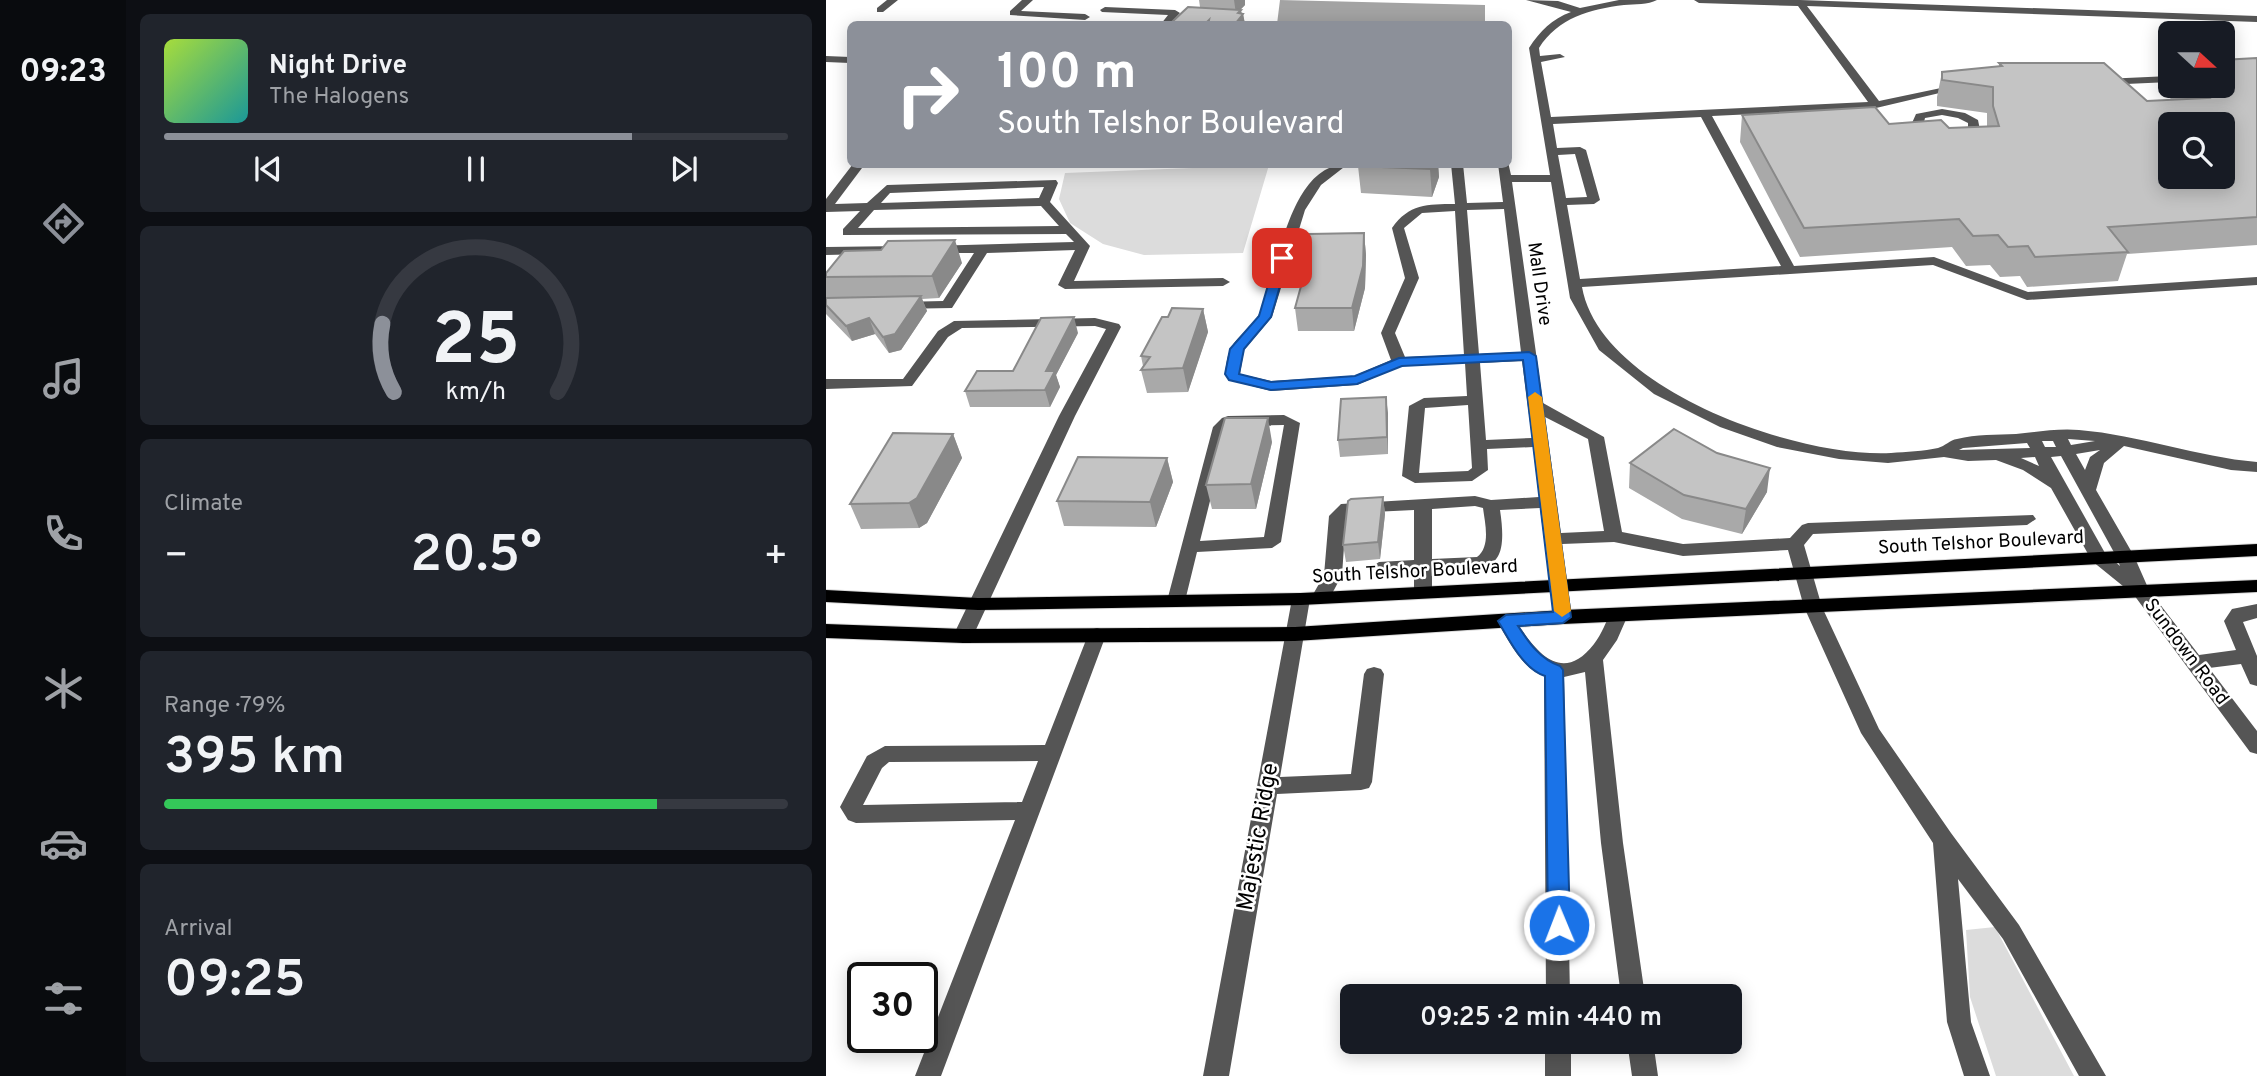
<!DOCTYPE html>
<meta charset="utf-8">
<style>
:root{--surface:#171b24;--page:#20242c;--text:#f1f3f6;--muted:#9ea1a6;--line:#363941;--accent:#8c9099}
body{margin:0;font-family:Overpass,sans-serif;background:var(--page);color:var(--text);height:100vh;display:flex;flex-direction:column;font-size:26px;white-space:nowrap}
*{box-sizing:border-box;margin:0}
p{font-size:23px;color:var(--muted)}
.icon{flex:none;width:38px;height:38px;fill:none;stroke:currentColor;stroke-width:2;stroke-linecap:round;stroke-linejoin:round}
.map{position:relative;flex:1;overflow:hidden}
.panel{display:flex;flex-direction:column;gap:14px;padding:14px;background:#0d0f14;width:700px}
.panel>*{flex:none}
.banner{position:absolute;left:21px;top:21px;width:665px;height:147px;border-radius:10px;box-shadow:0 4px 18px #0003;background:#8c9099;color:#fff;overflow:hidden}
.needle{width:46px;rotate:111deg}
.fabs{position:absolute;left:1332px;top:21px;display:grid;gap:14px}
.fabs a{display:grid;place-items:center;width:77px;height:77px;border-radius:10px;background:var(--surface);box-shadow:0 4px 18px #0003;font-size:35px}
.speed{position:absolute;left:21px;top:962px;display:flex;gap:14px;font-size:35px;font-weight:700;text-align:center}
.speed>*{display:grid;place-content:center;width:91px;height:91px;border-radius:50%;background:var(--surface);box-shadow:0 4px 18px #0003;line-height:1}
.speed .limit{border:4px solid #111;border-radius:10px;background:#fff;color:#111}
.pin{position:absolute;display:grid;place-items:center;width:60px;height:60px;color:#fff;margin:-30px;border-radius:14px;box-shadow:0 4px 10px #0006}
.me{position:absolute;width:77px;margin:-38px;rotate:359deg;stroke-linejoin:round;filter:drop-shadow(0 0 5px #0008)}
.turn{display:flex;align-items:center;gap:24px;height:147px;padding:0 35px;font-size:32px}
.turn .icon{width:91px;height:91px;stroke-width:2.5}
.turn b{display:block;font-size:49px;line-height:60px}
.big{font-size:52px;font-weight:600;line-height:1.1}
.panel .widget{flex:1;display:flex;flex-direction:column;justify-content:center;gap:10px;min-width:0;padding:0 24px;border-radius:10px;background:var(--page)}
.panel .dial{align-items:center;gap:0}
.dial svg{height:182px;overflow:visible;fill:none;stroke:var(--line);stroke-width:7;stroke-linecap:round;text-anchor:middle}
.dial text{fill:var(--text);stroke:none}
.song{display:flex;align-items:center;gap:21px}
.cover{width:84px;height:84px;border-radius:10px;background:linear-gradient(135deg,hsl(80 70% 55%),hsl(180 70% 35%))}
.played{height:7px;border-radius:4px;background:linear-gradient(90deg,var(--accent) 75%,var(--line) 75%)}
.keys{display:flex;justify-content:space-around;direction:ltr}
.heat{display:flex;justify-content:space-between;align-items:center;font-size:38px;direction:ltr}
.charge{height:10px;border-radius:5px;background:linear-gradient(90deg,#34c759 79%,var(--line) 0)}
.trip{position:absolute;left:514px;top:984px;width:402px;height:70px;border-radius:10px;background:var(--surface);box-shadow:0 4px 18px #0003;font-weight:600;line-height:70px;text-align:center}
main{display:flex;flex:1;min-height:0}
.menu{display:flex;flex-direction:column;width:126px;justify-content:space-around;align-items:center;background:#090b0e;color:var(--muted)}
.menu .icon{width:49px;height:49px}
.menu .active{color:var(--accent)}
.menu b{font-size:32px;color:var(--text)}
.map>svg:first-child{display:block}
</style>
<main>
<nav class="menu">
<b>09:23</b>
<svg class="icon active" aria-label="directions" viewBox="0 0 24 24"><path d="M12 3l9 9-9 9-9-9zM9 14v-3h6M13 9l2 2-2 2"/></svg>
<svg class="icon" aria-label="music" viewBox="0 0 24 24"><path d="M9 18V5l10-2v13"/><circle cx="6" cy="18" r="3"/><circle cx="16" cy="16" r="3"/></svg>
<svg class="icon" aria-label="phone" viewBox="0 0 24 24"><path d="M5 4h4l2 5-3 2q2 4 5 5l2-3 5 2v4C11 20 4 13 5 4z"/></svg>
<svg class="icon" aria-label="climate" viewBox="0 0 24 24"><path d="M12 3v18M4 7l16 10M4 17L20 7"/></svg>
<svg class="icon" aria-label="car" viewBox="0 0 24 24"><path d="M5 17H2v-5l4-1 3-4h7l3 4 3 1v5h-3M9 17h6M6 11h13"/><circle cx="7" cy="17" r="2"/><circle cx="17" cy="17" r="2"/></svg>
<svg class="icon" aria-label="filters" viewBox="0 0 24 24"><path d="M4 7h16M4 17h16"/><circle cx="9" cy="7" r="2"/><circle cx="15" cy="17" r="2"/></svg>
</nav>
<section class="panel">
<div class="widget">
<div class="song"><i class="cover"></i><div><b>Night Drive</b><p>The Halogens</p></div></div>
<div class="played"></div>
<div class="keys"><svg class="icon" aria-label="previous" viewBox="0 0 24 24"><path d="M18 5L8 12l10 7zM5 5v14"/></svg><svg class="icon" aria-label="pause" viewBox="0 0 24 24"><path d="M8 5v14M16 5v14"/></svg><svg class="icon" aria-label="next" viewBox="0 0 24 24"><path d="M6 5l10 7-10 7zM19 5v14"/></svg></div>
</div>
<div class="widget dial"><svg viewBox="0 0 100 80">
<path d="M14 69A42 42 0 1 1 86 69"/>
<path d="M14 69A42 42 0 0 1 9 39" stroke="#8c9099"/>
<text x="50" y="56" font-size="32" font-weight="700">25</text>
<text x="50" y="72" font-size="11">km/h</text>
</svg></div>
<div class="widget"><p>Climate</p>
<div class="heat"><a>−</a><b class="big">20.5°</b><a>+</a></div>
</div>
<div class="widget"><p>Range · 79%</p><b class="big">395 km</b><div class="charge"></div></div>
<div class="widget"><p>Arrival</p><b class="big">09:25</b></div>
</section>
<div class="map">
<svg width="1431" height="1076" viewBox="0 0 1431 1076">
<rect width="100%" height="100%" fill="#fff"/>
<path fill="#dcdcdc" d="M443,165L417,253L318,255L277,244L244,223L233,199L239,173Z
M1169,927L1248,1076H1170L1144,997L1140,930Z"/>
<path fill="#a3a3a3" d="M454,0L659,5V24H451Z"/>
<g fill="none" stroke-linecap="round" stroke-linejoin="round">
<defs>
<path id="major" d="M1431,544V556L475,605L152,610L0,602V590L152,598L475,593Z
M1431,580V592L737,624L469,641L137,643L0,638V624L137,629L469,627L737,610Z"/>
</defs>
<use href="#major" stroke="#dbdbdb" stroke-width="2"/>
<path fill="#555" fill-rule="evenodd" d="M61,0H72L57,12H51V8Z
M196,0H207L195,11L259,14L264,17L259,20L184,15V11Z
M700,0L732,1L754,8L793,0H831C822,5 809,4 798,5C764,9 732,18 713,48L714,56L734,54L739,57L715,62L725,117L1042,102L972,6L873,3L868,0H974L1431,16V22L981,6L1053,101L1134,84L1139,87L1050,108L886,116L968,266L1108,257L1202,292L1431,277V285L1201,300L1107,265L756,287C774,390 972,458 1065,453C1080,452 1098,451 1112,448C1119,446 1124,440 1131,439C1150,434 1171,435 1190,434C1210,432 1233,428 1253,430C1314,435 1371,457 1431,462V472L1405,470L1298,446L1278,463L1270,490L1308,556L1323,590L1373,655L1410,650L1398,621L1406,609L1431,604V618L1417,622L1431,656V686L1424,684L1415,664L1383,668L1431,731V754L1424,752L1308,595L1266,561L1225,488L1197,470L1170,460L1142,461L1118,457L1062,463L1013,459L951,447L894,427L828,394L773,350L744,298L725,182H686L717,403L778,437L796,532L857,544L964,538L976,525L982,523L1207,515L1210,519L1201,525L987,534L978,545L996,607L1053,729L1125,833L1193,925L1280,1076H1253L1177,939L1132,879L1145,1022L1164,1076H1138L1121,1022L1107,843L1035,733L978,607L962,550L857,556L788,542L736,544L746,617L744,622H730L728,617L714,508L674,510C684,576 660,569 606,571V593L603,597H591L588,593V572L553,574L544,568L553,562L588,560V510L526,513L520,518L516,575L501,603H487L485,598L498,575L503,516L515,504L649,496L665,500L713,497L707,447L661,449L662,470L646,481L589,483L576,476L583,406L598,398L641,396L639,363L575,366L531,385L445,391L403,380L399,374C400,366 401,355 405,348C412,335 427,327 433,314C453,273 461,164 522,164L495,185L479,210L446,317L418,350L414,374L445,381L528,376L565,360L555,333L579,278L566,228C583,204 601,204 629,204L625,164H637L641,203L677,202L672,164H682V162L685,175H724L703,48C714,31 726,19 745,12ZM875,117L955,266L754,279L741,205L768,204L774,200L760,150L754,147L731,148L727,124ZM749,154L761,197L740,198L732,155ZM678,209L695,352L653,354L641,210ZM629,211L638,355L579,357L569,333L593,278L578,228L596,213ZM696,361L706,438L660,440L654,363ZM642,405L646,468L642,471L593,473L599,408ZM719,417L762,439L778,531L735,533ZM1242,439L1269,441L1245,445ZM1216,441H1227L1230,447H1219ZM1201,443L1204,448L1133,450L1137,448ZM1274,450L1264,457L1259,470L1250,454ZM1235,456L1290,556L1294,566L1279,553L1225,457ZM1209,457L1213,466L1195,458ZM649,506L657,508C659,524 665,546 651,557L606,559V509Z
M279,7L349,10L354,13L344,24H335L342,15L276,12L274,10Z
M0,56L24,57V63L0,62Z
M1344,76V82L1278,85L1273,82L1278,79Z
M1116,109L1139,113L1152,120L1154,130C1135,146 1102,140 1086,123L1090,114ZM1116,115L1132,118L1142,123V128L1119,132L1098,122L1099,118Z
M27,164H39L9,204L41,203L61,185L230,180L232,183L224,202L264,246L248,281L397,278L404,282L397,286L239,289L232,285L249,250L161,253L126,308L70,309L68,306L75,302L117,301L148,253H108L101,249L103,246L248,242L240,234L17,235V229L34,211L0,212V199ZM218,187L213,198L55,203L64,193ZM215,206L233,226L32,228L48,210Z
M77,246L84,250L82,253L0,255V247Z
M269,318L293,324L295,327L249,416L147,636L144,641H130L127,636L233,416L280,329L269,326L136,328L122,337L86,386L0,389V379H77L112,331L128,321Z
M458,415L474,423L455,542L446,548L371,552L359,601L357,606H343L341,601L387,427L396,418L402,416ZM458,425L438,537L374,541L402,429L406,426Z
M475,593L482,594L484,599L454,777L525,774L538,674L541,669L548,667L555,669L558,674L546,782L543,788L535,790L451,794L403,1076H377L466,599L468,594Z
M793,608L800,610L802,615L791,640L777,660L797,843L819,996H795L775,843L759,672L738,677L744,996H720L718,676C696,669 682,640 671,621L673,616H687C706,647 734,688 768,644C776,634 780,621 786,610Z
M271,628L278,630L280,635L115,1076H89L189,820L30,823L22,820L14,807L41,756L59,746L219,745L262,635L264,630ZM212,761L196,802L37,805L56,768L63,762Z
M719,1041H745V1076H719Z
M801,1041H827L832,1076H806Z"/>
<use href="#major" fill="#000" fill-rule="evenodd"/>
</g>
<path fill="#a9a9a9" d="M373,0H419V5L414,10L416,14H417L419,24H346V22L374,7Z
M1431,58V245L1301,254L1292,281L1201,287L1194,276L1174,277L1164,265L1140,266L1126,247L974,257L914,142L916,115L1123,128L1161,126V113L1111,106V97L1116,72L1173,66V63L1321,101L1346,100L1334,89L1342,64H1344V86H1396Z
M612,164L613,177L606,197L535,193L532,166Z
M538,233L540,255L539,288L528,331H472L469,308L478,276L476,268Z
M136,263L113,298L96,299L101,311L75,350L63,353L49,334L26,341L0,314V273Z
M377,309L382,332L362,392L321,393L315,370L317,366L315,356L342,317Z
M252,333L230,375L234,387L224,407H144L139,391L187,371Z
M562,413V454L514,457L512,440Z
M127,434L136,458L101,523L93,528L35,529L24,504Z
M446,442L430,509H386L380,485Z
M341,458L347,482L330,527L238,526L231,501Z
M804,463L941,492L916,534L856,519L803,488Z
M557,497L559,514L554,559L520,562L517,545Z"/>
<path fill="#898989" d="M408,0H419V5L410,14Z
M415,10L416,15L417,14L419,24H409L412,13Z
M606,164H612L613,177L606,197L604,169Z
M538,233L540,255L539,288L528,331L526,308Z
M129,240L136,263L113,298L106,276Z
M95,296L101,311L75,350L63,353L57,337Z
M377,309L382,332L362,392L357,368Z
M248,317L252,333L230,375L234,387L224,407L219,390L220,371Z
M43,318L49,334L26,341L20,326Z
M560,397L562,413V454L561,437Z
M442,418L446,442L430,509L425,484Z
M127,434L136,458L101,523L93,528L83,503Z
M341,458L347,482L330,527L324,502Z
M944,468L941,492L916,534L920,509Z
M557,497L559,514L554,559L552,542Z"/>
<path fill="#c4c4c4" stroke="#898989" stroke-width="2" fill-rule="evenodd" d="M362,7L415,10L412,13L417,14L409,24H382L383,20L379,24L346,22Z
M1431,58V217L1282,227L1302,252L1209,257L1202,246L1182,247L1172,235L1147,236L1133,219L978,228L916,115L1049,107L1063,124L1115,120L1123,128L1173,126L1167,106V87L1116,80V72L1176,66L1173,63H1278L1321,101L1383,98L1368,86H1396V60ZM1344,124H1396V177H1344Z
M533,164H606L604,169L532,166Z
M538,233L537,266L526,308H469L480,268H476L483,234Z
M129,240L106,276L0,277V273L18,251L55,250L62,241Z
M95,296L69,334L57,337L43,318L20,326L0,305V298Z
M346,308L377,309L357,368L315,370L324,357L315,356L336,317H342Z
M248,317L220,371H229L219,390L139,391L151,371H187L215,318Z
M560,397L561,437L512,440L515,399Z
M399,418H442L425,484L380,485Z
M848,429L891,453L944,468L920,509L858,495L804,463Z
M67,433L127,434L91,498L83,503L24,504Z
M252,457L341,458L324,502L231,501Z
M557,497L552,542L517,545L522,501L525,499Z"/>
<path fill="#1a73e8" stroke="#114b97" stroke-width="2" d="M456,254L462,258L445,317L418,349L413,374L445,382L529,376L573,358L703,352L710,356L745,617L737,623L692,626C703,643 715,660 734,666L737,670L744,925L741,932L733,935L726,932L722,925L719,676C697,669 683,639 672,621L680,615L727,612L697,360L576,366L531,384L445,390L403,380L399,374L404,349L433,316L450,258Z"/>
<path fill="#f59e0b" d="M709,392L716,397L745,611L736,617L728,611L702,397Z"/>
<g text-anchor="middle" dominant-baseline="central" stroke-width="5" stroke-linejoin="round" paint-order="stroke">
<g font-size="19" fill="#000" stroke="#fff">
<text transform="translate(713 284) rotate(82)">Mall Drive</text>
<text transform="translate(1155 543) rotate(-3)">South Telshor Boulevard</text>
<text transform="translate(589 572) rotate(-3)">South Telshor Boulevard</text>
<text transform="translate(1360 652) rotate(53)">Sundown Road</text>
</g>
<g font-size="23" fill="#000" stroke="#fff">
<text transform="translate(433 837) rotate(-80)">Majestic Ridge</text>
</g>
</g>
</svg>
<div class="fabs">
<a><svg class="needle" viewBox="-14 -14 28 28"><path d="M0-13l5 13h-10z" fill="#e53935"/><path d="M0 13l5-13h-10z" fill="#9ea1a6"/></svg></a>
<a><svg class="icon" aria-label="search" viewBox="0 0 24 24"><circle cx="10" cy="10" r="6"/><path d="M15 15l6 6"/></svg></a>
</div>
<div class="speed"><div class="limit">30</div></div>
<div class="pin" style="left:456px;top:258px;background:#d93025"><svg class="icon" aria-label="arrive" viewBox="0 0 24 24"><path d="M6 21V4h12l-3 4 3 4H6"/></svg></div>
<svg class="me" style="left:733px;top:925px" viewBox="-20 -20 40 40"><circle r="17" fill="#1a73e8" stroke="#fff" stroke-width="3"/><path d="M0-11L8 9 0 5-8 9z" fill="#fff"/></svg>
<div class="trip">09:25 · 2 min · 440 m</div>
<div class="banner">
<div class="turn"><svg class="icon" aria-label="right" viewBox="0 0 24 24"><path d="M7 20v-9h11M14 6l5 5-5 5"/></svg><div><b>100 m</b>South Telshor Boulevard</div></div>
</div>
</div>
</main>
